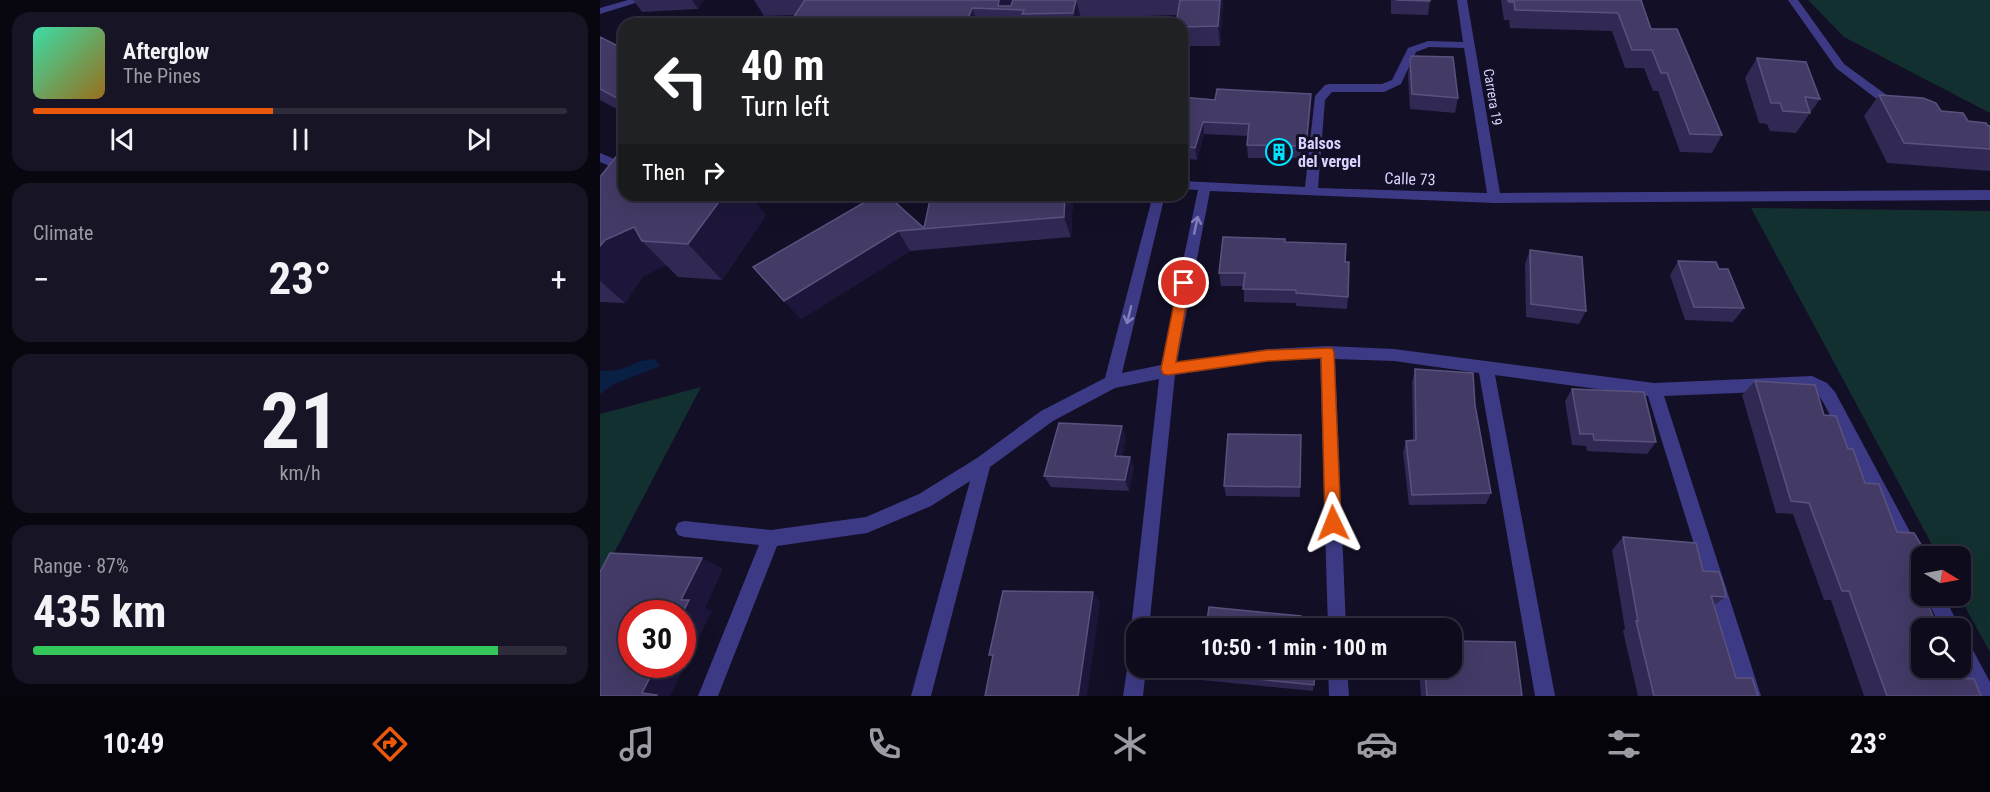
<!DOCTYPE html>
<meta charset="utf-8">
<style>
:root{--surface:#0e0b1c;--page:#171425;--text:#f1f3f6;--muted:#9b9ba3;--line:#2e2b3b;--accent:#ea580c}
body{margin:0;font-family:"Roboto Condensed",sans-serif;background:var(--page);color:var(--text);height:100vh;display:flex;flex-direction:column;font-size:22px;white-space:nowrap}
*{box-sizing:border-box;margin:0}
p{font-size:20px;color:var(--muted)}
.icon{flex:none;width:33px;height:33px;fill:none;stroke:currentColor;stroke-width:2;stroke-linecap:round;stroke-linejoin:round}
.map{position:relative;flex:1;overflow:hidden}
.details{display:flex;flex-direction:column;gap:12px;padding:12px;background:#08060f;width:600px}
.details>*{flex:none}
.top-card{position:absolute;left:18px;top:18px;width:570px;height:183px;border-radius:18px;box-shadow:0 6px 24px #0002,0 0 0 2px var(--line);background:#202124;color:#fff;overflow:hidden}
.needle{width:39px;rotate:100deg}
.buttons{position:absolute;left:1311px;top:546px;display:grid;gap:12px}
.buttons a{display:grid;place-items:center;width:60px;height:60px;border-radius:12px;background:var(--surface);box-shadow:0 6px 24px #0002,0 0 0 2px var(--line);font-size:30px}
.speed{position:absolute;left:18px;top:600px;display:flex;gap:12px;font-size:30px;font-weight:700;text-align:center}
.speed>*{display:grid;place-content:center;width:78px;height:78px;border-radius:50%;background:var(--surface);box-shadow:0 6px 24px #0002,0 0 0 2px var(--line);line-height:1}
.speed .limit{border:9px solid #d22;background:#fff;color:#111}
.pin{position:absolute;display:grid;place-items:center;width:51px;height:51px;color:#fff;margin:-26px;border:3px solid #fff;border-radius:50%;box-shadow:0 2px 6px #0007}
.me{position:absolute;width:66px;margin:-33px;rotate:358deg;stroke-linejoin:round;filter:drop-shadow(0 0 4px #0008)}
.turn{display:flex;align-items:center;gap:21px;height:126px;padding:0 24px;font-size:27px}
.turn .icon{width:78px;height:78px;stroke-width:2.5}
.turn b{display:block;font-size:42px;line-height:51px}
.then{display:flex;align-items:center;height:57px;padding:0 24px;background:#0003;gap:12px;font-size:22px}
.big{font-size:45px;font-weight:700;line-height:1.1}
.details .tile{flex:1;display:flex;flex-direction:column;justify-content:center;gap:9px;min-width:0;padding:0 21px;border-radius:18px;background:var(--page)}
.details .dial{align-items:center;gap:0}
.dial b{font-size:78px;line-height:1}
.song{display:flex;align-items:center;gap:18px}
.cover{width:72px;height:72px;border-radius:9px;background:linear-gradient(135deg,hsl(160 70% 55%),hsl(40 70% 35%))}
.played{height:6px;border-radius:3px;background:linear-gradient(90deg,var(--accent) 45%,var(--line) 45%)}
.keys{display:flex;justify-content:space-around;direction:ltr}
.heat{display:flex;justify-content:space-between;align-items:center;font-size:33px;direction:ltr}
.charge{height:9px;border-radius:4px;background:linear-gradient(90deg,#34c759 87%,var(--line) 0)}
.trip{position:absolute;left:526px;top:618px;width:336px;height:60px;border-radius:18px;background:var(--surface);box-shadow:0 6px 24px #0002,0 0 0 2px var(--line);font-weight:700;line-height:60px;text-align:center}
.tabs{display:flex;height:96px;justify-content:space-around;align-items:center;background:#06040b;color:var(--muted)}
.tabs .icon{width:42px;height:42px}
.tabs .on{color:var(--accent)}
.tabs b{font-size:27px;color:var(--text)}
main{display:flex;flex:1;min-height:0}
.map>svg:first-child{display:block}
</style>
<main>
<section class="details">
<div class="tile">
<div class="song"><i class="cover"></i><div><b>Afterglow</b><p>The Pines</p></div></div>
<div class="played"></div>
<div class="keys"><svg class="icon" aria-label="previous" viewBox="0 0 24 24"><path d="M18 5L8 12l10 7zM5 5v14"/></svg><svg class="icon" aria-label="pause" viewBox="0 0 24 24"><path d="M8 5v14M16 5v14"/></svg><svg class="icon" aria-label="next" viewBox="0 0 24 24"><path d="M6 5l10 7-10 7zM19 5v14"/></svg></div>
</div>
<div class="tile"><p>Climate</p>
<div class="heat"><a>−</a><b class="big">23°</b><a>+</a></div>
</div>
<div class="tile dial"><b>21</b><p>km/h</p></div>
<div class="tile"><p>Range · 87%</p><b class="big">435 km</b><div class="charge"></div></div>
</section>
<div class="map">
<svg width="1390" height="696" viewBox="0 0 1390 696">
<rect width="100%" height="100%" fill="#130f26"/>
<path fill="#12302f" d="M1208,0H1390V113L1244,37Z
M1151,208L1390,211V652L1359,596L1360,556H1338Z
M101,387L0,580V414Z"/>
<path fill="#0a1f44" d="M55,359L60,366L14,384L0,394V371L19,370L41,361Z"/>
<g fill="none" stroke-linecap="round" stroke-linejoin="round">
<path fill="#3d3a85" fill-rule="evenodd" d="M28,0H45L0,14V8Z
M857,0H867L900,193L1390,190V200L894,203L610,191L577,362L668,349L727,346L794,349L1054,383L1212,376L1227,383L1235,392L1323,556H1322V581L1316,578L1223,402L1217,393L1210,390L1064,396L1161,696H1141L1048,396L895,375L955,696H935L879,373L794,361L735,359L746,628H728L720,359L668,361L575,375L549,628H537V636L533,635L531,628L559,379L515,388L453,421L390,467L331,696H311L370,481L331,506L267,533L177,546L118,696H98L159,545L84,537L78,535L75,529L78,523L84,521L171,530L266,517L319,494L377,458L441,411L505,378L553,195H565L522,373L561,365L598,190L582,189V181L705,187L715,96L725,85L729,84H782L792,80L808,48L828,41L863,42ZM829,47L864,48L887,193L718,188L725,100L732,92H784L801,84L816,52Z
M1188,0H1198L1244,64L1299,104V110H1291L1236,68Z
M0,153L24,163V172L0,162Z
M1325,596H1344L1360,628H1341Z
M1360,637L1367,639L1390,682V696H1376L1360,666Z
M537,647V668H546L543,696H523L530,650Z
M728,668H747L749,696H729Z"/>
</g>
<path fill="#312854" d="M33,0H103L98,9L42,12Z
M154,0H412L410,6H411L413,0H623L620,46H582V24L578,15L481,18L480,24H189L195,15L164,16Z
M791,0H830L828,15L791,14Z
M901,0H1041L1051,29L1122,135L1112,153L1080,152L1058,91H1053L1044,68H1025L1012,31L910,28L909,20H904Z
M0,37L24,49V113L0,100Z
M1157,58L1220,99L1196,133L1170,131L1167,124L1159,123L1145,78Z
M810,60L858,98L855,113L810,109L808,75Z
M1279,95L1341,111L1368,121L1390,126V171L1287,163L1264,116Z
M582,97L711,106L706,158H648L647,145L648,136L604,134L597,160L582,158Z
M0,177L166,215L122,280L78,277L66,265L43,276L25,303L0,302Z
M277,195L324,228L331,195H473L471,237L310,251L201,319L153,267Z
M685,242L745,262L748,297L747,309L696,306V303L644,302V286H621L619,273Z
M930,250L986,311L979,324L926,317L925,264Z
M1078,261L1119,269L1144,308L1133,322L1085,320L1070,275Z
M815,369L875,405L891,493L886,504L809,505L803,452L806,441L813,440L812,382Z
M1155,381L1224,415L1248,449L1322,596H1332L1325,598L1359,678L1381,696H1264L1231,600H1224L1193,514L1176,513L1142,395Z
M972,389L1056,442L1047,454L987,451L986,446L972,445L965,401Z
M701,435L700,497L626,496L624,486Z
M526,438L522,456L530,457L534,468L529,491L451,487L444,476Z
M1023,537L1103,571L1126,597L1114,605L1136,678L1158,696H1038L1023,631L1025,629L1012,550Z
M715,668L713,691L602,680L599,673Z
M819,668H852L922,696H821Z"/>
<path fill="#1d163a" d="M92,0H103L98,9Z
M399,0H412L409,9L398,6Z
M476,0L481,18L480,24H476L473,13Z
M620,0H623L620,46L618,26Z
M372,8L378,24H366Z
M711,94V106L706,158V146Z
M603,122L604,134L597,160L595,148Z
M124,195H150L166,215L122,280L88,244Z
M465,195H473L471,237L464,217Z
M34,227L42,241L66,265L43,276L25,303L0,281V246L5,240Z
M298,231L310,251L201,319L184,301Z
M522,426L526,438L520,467L515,456Z
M530,457L534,468L529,491L525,480Z
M102,558L123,569L105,608L112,611L70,696H51L42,693L57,664H82L81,600Z
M493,592L500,603L487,696H478Z"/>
<path fill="#433a66" stroke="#5a527e" stroke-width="1.5" d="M205,0H399L398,6H411L413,0H476L473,13L422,14L424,10L372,8L366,24H189Z
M580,0H620L618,26L582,27V24H576Z
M796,0H830V1Z
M908,0H1041L1051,29H1077L1122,135L1090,134L1067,73H1061L1052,50H1032L1018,13L915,10L914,2H909Z
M0,37L24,49V102L0,89Z
M812,56L853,57L858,98L812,94L810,60Z
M1157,58L1206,62L1220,99L1205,97L1210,113L1183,111L1180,103H1171Z
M617,89L711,94L706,146L647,145L649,124L603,122L595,148L582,146V97L615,100Z
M1279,95L1323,98L1336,103L1341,111L1363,113L1368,121L1386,123L1388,126H1390V149L1304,143Z
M24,147V195H124L88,244L42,241L34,227L5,240L0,246V177Z
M277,195H287L324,228L331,195H465L464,217L298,231L184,301L153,267Z
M623,237L685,239V242L746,244L745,262H749L748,297L696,293V290L643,289L645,273H619Z
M930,250L982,257L986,311L931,304Z
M1078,261L1116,262L1119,269H1128L1144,308L1094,307Z
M815,369L873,373L875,405L891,493L812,495L806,441L816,440Z
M1155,381L1215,385L1224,415L1236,416L1248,449H1253L1265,483L1279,484L1297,532L1314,533L1328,556H1322V596H1324L1338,628H1322V668H1355L1359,678L1374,679L1381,696H1287L1249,591H1242L1209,503L1191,501Z
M972,389L1044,392L1056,442L994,440L993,434H980Z
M459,423L522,426L515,456L530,457L525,480L444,476Z
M628,434L701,435L700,487L624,486Z
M1023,537L1096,543L1103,571L1119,572L1124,587L1126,597L1111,596L1136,678H1152L1158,696H1054L1036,621H1038Z
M10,553L102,558L81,600H89L82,614H32V664H57L42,693L57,695L56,696H0V572Z
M403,591L493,592L478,696H385L393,655H389Z
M609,607L701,616L700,628H606Z
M852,641L915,642L922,696H827L825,668H852Z
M600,668H715L714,685L599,673Z"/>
<defs><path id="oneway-shaft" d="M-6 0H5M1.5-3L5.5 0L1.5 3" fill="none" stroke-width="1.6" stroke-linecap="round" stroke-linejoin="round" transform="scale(1.5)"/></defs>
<g stroke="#837fbc">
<use href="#oneway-shaft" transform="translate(596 225) rotate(-78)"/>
<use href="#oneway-shaft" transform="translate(529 315) rotate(104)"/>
</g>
<path fill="#ea580c" stroke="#983908" stroke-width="1.5" d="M584,278L590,283L576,362L668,350L732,348L734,352L741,523L739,529L733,531L727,529L725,523L721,358L668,361L568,375L563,374L561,369L578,283Z"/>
<defs>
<symbol id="building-ring" viewBox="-11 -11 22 22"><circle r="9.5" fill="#130f26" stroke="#00e5ff" stroke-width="1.5"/><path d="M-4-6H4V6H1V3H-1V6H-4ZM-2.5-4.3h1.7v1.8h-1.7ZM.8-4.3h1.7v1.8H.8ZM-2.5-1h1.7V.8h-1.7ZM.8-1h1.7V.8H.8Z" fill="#00e5ff"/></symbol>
</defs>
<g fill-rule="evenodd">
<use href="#building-ring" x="664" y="137" width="30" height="30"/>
</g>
<g text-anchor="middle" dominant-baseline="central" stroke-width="6" stroke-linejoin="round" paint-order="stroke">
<g font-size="14" fill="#d9d4ff" stroke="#130f26">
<text transform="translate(893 97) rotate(81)">Carrera 19</text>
</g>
<g font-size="16" font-weight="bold" fill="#d9d4ff" stroke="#130f26" text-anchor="start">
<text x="698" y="143">Balsos<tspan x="698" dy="18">del vergel</tspan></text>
</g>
<g font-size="16" fill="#d9d4ff" stroke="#130f26">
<text transform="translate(810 179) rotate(2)">Calle 73</text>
</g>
</g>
</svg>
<div class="buttons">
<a><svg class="needle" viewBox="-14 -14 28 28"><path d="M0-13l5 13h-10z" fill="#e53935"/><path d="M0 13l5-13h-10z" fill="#9b9ba3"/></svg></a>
<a><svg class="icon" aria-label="search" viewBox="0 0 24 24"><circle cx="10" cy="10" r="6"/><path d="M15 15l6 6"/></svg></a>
</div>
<div class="speed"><div class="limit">30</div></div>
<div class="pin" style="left:584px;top:283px;background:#d93025"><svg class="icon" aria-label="arrive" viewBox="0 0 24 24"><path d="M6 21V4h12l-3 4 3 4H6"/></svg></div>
<svg class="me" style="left:733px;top:523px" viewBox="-20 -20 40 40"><path d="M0-17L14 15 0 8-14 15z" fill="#ea580c" stroke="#fff" stroke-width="4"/></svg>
<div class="trip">10:50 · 1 min · 100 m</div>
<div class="top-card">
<div class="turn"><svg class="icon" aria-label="left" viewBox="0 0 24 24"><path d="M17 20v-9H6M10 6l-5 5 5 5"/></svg><div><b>40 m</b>Turn left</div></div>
<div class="then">Then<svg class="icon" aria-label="right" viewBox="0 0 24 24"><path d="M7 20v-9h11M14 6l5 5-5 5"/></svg></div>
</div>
</div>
</main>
<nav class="tabs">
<b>10:49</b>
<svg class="icon on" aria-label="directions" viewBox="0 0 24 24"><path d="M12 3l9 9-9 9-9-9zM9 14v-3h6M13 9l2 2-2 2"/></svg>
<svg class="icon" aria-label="music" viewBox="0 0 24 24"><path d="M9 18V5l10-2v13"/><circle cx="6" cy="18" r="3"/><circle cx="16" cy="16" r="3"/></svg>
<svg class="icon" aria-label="phone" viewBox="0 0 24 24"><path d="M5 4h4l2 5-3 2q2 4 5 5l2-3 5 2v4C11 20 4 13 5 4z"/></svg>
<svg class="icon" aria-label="climate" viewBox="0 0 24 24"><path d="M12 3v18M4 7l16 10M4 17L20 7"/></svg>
<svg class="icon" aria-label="car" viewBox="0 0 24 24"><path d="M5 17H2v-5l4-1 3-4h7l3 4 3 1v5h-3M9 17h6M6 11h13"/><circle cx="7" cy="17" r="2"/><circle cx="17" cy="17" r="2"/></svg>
<svg class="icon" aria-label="filters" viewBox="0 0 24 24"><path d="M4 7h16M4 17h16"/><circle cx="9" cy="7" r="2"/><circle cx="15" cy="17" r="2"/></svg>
<b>23°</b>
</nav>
